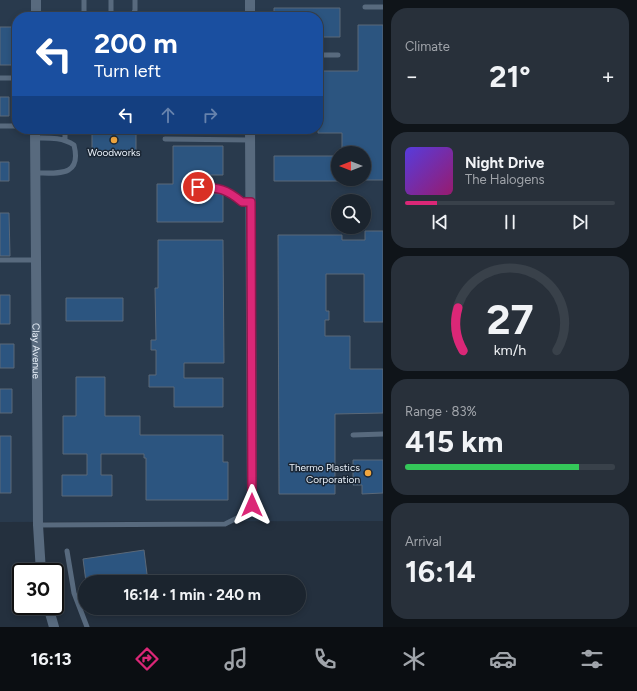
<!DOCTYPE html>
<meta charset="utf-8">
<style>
:root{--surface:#1b242e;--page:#28303a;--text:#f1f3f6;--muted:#a0a4aa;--line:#39414a;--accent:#db2777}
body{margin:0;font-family:Figtree,sans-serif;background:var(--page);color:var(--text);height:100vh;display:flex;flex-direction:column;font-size:15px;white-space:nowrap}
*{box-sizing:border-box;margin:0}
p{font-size:13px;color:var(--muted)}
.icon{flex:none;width:22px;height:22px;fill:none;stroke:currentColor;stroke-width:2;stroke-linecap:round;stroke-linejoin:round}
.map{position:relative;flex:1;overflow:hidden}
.side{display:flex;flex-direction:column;gap:8px;padding:8px;background:#0f1419;width:254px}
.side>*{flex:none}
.hud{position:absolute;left:12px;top:12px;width:311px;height:122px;border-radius:16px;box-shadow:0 2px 6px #0003,0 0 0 1px var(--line);background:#1a4fa0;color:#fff;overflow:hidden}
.needle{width:26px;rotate:270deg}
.fabs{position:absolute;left:331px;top:146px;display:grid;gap:8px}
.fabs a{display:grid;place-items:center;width:40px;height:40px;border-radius:50%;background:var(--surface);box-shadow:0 2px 6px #0003,0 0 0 1px var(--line);font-size:20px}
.speed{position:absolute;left:12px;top:563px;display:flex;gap:8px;font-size:20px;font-weight:700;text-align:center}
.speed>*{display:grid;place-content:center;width:52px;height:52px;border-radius:50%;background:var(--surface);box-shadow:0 2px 6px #0003,0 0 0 1px var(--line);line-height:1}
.speed .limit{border:2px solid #111;border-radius:6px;background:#fff;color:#111}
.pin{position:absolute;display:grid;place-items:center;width:34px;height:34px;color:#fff;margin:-17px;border:2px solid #fff;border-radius:50%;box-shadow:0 1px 4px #0007}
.me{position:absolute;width:44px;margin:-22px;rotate:0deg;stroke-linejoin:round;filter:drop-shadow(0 0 3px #0008)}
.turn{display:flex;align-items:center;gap:14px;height:84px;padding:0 16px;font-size:18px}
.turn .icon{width:52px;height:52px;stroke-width:2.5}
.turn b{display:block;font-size:28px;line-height:34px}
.lanes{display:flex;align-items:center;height:38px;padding:0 16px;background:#0003;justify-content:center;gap:20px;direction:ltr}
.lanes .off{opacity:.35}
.big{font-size:30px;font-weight:700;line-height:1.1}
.side .tile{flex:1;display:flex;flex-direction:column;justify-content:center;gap:6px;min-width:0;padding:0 14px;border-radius:16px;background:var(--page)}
.side .dial{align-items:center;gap:0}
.dial svg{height:104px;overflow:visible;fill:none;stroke:var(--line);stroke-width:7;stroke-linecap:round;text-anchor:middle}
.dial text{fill:var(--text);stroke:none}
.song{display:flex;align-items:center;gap:12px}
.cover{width:48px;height:48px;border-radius:6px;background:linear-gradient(135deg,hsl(250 70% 55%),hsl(320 70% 35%))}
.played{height:4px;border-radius:2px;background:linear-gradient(90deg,var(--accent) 15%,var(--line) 15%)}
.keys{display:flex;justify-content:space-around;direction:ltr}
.heat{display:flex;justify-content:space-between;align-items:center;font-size:22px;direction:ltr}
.charge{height:6px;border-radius:3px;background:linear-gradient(90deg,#34c759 83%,var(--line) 0)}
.trip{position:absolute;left:78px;top:575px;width:228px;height:40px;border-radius:20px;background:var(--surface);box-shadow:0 2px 6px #0003,0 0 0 1px var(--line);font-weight:700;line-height:40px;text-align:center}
.dock{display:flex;height:64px;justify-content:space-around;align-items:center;background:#0b0e12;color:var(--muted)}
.dock .icon{width:28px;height:28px}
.dock .active{color:var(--accent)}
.dock b{font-size:18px;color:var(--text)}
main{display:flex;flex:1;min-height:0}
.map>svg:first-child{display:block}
</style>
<main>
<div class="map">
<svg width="383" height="627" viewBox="0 0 383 627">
<rect width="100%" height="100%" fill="#24303e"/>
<path fill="#293a4d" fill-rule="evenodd" d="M0,0H383V521L0,522ZM17,17H318V129H17ZM338,153H364V179H338ZM338,201H364V227H338Z"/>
<path fill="#2c5580" stroke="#5a6878" d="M274,8H340V37H318V17H274Z
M358,25H383V180H364V153H342V133H318V71H358Z
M0,27H13V65H0Z
M0,97H9V116H0Z
M92,129H136V151H92Z
M173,146H223V175H188V193L223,194V222H157V184H173Z
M274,156H338V181H274Z
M0,162H9V181H0Z
M0,213H9L10,256H0Z
M365,231H383V322H364V274H326V311H329V320H325V336H350V369H383V413L335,414V494H279L278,235H342V240H365Z
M158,240H223L224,363H184V378H223V407H174V387H149V375H156V350H151V340H156L155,288H158Z
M0,295H10V324H0Z
M66,298H123V321H66Z
M0,344H14V368H0Z
M76,377H105V416H140V435H223V462H228V500H146V458H144V454H101V475H112V496H62V475H87V454H63V416H76Z
M0,389H12V413H0Z
M0,436H11V493H0Z
M353,460H383V493L362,494V485H353Z
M144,550L148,582H86L83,559Z"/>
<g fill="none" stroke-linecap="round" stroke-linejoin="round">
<path stroke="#586a7e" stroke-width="5" d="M84,0V17
M365,7H383
M111,17V0
M132,17L135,10V0
M318,55H338
M0,78H17
M0,126H17
M65,129V140
M35,138C49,138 62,137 74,145C82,177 58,173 36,173
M165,139L250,140
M198,187C219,188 225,188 242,202H251
M0,260H36
M353,435L383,434
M38,525L225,524L243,515L252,505
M67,551L74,593L87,627"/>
<g stroke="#586a7e" stroke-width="10">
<path d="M250,0V17"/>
<path d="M36,17V0"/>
<path id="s1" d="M35,129L38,525L41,572"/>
<path d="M250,129L252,505"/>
<path d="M48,606L54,627"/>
</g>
</g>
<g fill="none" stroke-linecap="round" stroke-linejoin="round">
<defs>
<path id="route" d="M198,187C219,188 225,188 242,202H251L252,505"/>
</defs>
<use href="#route" stroke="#8e194d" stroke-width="10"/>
<use href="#route" stroke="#db2777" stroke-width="7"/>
</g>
<g fill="#f0a63e" stroke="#1a2634" stroke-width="1.5">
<circle cx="114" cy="140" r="4"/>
<circle cx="368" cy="473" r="4"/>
</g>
<g text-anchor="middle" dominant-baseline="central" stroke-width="3" stroke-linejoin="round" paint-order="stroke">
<g font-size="10" fill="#e9f1fa" stroke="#1a2634">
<text x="114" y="152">Woodworks</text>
<text x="360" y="467" text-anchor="end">Thermo Plastics<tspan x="360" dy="12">Corporation</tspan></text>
</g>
<g font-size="10" fill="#e9f1fa" stroke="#1a2634">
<text stroke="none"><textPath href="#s1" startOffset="222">Clay Avenue</textPath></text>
</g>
</g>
</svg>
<div class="fabs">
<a><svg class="needle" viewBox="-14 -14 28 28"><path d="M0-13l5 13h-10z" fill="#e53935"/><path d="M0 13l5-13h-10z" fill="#a0a4aa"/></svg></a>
<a><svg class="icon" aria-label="search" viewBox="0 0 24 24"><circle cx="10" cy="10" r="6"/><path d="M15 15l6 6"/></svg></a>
</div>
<div class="speed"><div class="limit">30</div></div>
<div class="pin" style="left:198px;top:187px;background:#d93025"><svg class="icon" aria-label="arrive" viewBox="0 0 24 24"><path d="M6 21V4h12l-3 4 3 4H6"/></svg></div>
<svg class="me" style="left:252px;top:505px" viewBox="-20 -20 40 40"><path d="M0-17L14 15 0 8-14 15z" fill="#db2777" stroke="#fff" stroke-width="4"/></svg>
<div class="trip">16:14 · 1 min · 240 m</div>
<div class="hud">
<div class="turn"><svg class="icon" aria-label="left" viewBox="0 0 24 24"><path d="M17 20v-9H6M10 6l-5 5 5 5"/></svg><div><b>200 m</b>Turn left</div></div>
<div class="lanes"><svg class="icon" aria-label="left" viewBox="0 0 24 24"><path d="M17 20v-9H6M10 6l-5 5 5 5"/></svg><svg class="icon off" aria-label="ahead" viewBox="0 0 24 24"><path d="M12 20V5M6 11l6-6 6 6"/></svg><svg class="icon off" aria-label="right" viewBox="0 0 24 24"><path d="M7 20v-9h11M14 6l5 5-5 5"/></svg></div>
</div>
</div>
<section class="side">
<div class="tile"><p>Climate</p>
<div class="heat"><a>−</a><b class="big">21°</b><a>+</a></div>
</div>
<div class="tile">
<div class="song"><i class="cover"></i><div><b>Night Drive</b><p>The Halogens</p></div></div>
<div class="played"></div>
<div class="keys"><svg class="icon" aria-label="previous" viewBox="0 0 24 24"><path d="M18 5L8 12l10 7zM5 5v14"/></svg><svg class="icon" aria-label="pause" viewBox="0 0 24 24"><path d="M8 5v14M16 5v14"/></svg><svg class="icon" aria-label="next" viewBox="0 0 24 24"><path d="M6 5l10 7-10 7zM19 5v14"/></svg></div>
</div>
<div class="tile dial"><svg viewBox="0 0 100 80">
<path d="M14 69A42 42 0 1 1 86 69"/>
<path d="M14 69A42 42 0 0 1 10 36" stroke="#db2777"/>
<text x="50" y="56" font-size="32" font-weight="700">27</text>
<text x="50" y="72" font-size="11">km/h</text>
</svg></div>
<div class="tile"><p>Range · 83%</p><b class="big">415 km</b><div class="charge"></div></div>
<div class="tile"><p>Arrival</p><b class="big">16:14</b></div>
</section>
</main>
<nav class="dock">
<b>16:13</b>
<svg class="icon active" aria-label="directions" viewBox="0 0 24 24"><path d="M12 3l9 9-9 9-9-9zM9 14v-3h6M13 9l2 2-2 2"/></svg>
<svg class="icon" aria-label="music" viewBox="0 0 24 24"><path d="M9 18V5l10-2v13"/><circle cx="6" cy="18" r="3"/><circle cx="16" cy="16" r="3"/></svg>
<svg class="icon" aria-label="phone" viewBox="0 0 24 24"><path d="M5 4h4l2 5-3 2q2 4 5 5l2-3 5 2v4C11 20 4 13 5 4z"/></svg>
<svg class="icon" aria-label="climate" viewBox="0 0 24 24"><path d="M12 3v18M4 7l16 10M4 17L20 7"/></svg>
<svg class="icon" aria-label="car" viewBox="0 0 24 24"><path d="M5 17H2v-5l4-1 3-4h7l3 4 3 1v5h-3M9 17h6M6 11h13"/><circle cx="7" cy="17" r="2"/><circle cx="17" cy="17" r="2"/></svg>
<svg class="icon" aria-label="filters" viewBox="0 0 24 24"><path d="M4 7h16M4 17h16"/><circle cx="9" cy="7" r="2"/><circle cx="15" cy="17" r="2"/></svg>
</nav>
